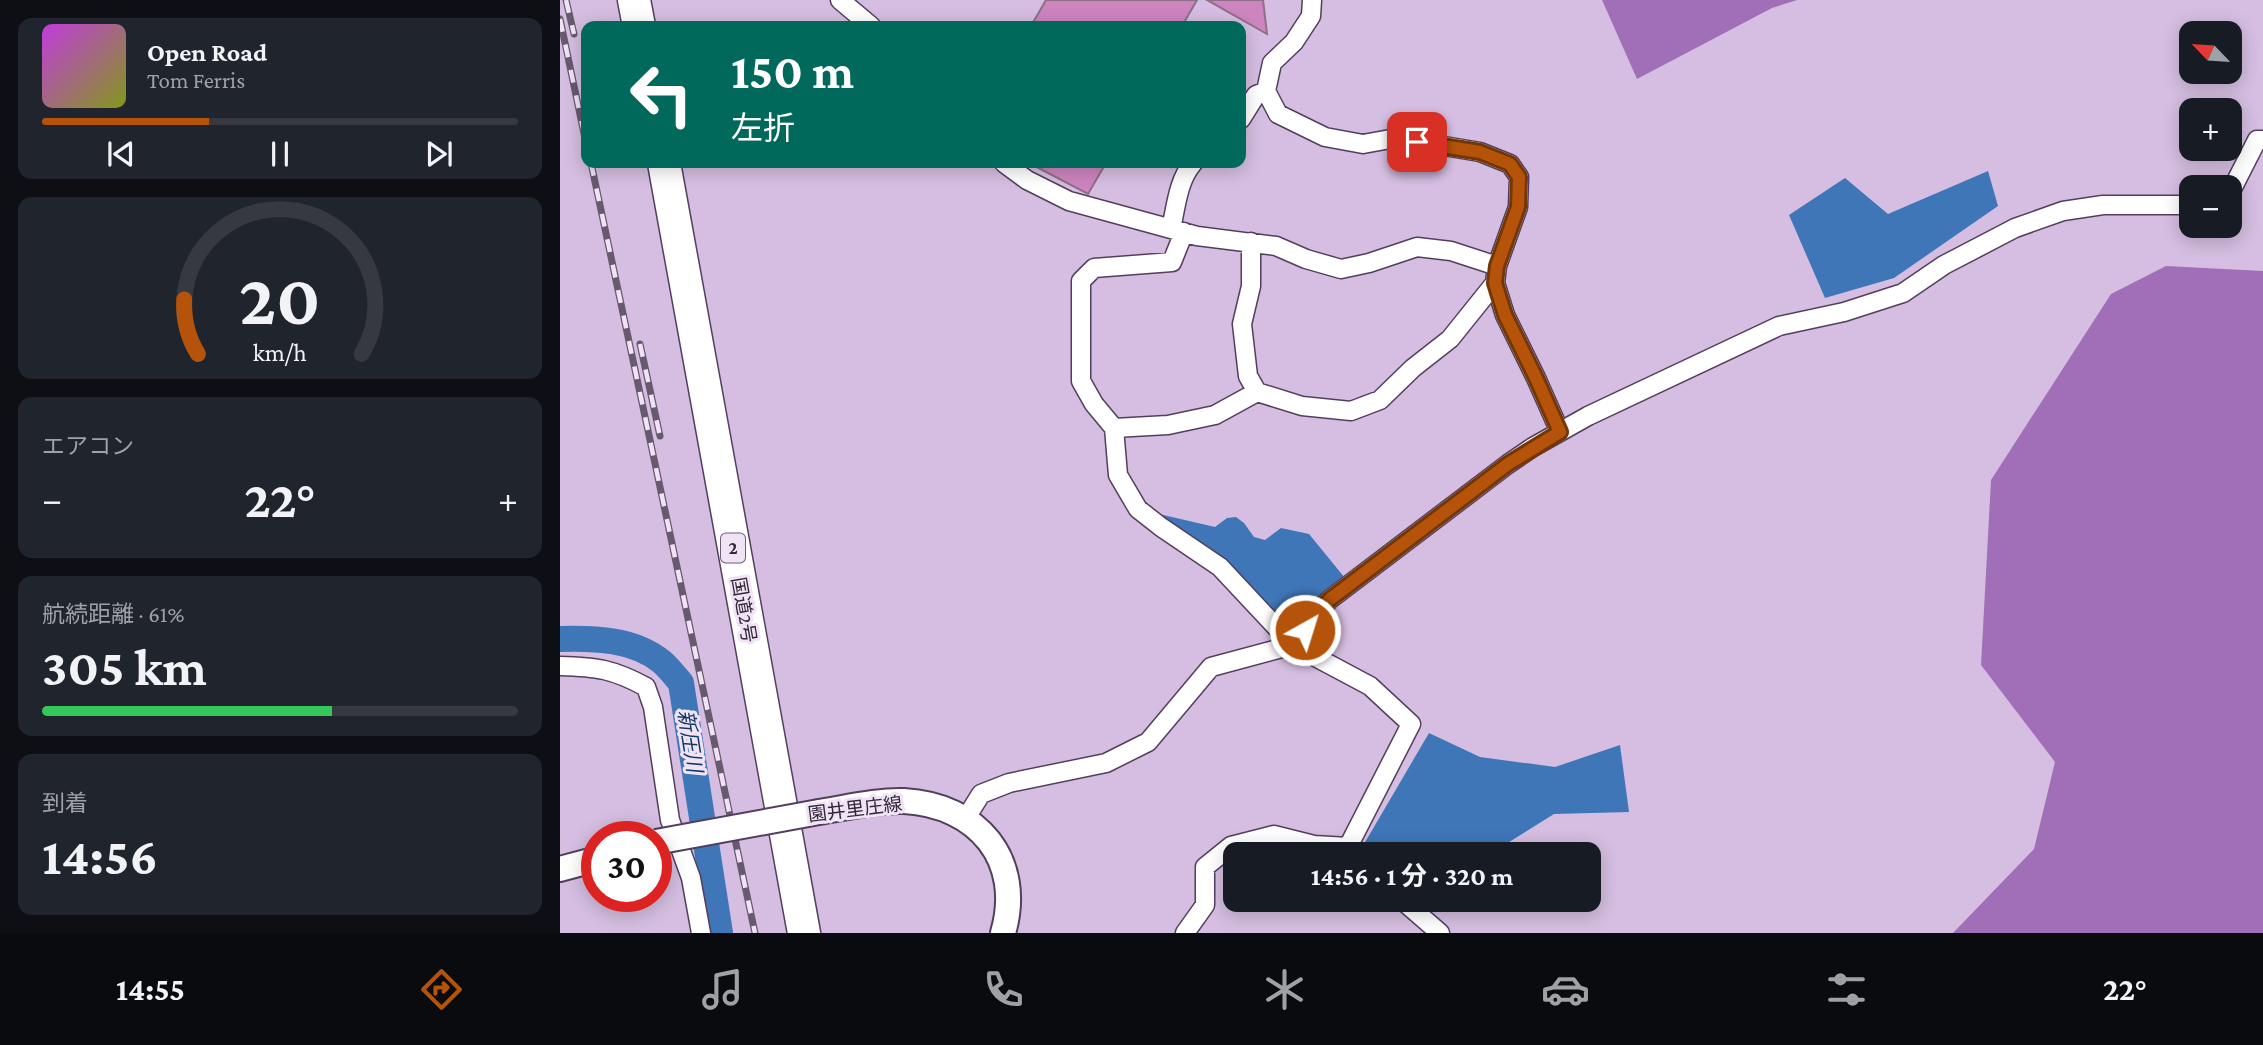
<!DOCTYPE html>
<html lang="ja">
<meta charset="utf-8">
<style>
:root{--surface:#171b24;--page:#20242c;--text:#f1f3f6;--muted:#9ea1a6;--line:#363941;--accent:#b45309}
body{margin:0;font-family:"Crimson Pro","Noto Sans JP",serif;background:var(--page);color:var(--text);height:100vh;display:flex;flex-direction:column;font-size:26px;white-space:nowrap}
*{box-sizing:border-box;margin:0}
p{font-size:23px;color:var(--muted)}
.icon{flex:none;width:38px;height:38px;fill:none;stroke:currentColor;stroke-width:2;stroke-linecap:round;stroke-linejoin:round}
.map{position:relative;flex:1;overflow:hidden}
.sheet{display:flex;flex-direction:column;gap:18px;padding:18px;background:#0d0f14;width:560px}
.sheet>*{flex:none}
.banner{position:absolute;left:21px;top:21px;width:665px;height:147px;border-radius:14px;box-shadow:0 4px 18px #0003;background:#00695c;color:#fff;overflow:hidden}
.needle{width:46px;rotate:295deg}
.fabs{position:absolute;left:1619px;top:21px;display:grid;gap:14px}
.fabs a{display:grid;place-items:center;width:63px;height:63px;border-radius:14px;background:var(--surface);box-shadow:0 4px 18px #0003;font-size:35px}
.speed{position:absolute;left:21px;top:821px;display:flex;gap:14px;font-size:35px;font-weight:700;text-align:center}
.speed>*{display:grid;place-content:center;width:91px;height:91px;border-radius:50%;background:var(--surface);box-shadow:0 4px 18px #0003;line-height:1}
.speed .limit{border:10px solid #d22;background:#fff;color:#111}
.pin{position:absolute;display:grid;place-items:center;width:60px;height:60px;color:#fff;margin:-30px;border-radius:14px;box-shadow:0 4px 10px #0006}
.me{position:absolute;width:77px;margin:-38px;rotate:39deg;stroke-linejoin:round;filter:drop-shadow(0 0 5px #0008)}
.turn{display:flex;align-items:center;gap:24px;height:147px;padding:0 35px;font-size:32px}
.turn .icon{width:91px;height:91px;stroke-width:2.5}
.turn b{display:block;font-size:49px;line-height:60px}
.big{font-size:52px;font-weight:700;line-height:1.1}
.sheet .tile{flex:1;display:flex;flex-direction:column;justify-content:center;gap:10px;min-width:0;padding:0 24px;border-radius:14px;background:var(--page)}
.sheet .dial{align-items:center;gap:0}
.dial svg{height:182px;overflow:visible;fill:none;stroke:var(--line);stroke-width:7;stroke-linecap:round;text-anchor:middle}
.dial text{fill:var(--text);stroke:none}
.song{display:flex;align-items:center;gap:21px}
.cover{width:84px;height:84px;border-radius:10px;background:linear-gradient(135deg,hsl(290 70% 55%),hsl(70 70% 35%))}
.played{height:7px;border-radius:4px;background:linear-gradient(90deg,var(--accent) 35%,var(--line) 35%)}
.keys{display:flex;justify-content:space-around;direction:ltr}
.heat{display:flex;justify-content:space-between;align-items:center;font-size:38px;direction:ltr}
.charge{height:10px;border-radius:5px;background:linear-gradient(90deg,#34c759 61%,var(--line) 0)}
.trip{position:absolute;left:663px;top:842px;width:378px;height:70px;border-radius:14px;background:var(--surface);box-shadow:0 4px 18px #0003;font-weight:700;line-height:70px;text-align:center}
.tabs{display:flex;height:112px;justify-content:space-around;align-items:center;background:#090b0e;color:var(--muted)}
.tabs .icon{width:49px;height:49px}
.tabs .active{color:var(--accent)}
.tabs b{font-size:32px;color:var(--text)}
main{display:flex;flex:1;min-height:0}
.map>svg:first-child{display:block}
</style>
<main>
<section class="sheet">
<div class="tile">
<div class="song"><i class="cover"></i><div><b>Open Road</b><p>Tom Ferris</p></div></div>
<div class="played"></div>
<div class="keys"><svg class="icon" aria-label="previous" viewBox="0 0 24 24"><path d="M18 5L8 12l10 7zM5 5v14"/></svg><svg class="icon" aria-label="pause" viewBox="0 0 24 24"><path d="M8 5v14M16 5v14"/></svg><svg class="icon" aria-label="next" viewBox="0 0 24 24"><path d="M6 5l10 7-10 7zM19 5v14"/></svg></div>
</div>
<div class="tile dial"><svg viewBox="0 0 100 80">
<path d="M14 69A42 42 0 1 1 86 69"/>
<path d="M14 69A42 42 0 0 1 8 45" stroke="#b45309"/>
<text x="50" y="56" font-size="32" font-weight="700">20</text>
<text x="50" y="72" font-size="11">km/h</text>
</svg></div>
<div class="tile"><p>エアコン</p>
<div class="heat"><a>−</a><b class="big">22°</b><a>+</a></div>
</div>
<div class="tile"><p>航続距離 · 61%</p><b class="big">305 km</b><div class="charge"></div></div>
<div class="tile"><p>到着</p><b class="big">14:56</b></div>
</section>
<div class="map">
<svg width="1703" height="933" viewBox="0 0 1703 933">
<rect width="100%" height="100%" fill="#d5bee1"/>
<path fill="#a16fb8" d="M1042,0H1237L1212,8L1077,79Z
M1606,266L1703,271V933H1393L1474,849L1495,762L1421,665L1431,480L1551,294Z"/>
<path fill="#3f76b8" d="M1428,171L1438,206L1334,278L1265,298L1229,215L1285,178L1328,214Z
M599,514L655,527L667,518L676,517L684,523L694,537L705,540L721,528L749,534L785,578L755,602L740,625L729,630L604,524Z
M869,733L920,757L995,767L1060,745L1069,812L994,814L938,849L937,854H817L804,844Z"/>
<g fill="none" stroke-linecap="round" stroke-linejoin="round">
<path stroke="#3f76b8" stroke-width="26" d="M0,639C35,638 74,639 102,662C109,668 115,676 121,683L160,933"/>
</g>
<path fill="#ce84bf" stroke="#8f6e87" stroke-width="2" d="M486,0H637L622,26H471Z
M647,0H703L707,34Z
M469,163H546L528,194Z"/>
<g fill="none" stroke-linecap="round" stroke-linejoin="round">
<defs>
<path id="street" d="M280,0L311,26
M752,0L751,16L734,42L712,63L706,91L718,114L765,137L803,144L836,138L920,152L950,164L959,177L958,207L937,266L935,283L945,315L976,378L1000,432
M681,119L696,95L706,91
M444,163L467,180L509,201L637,236L716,246L746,259L781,269L809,263L857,247L891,251L937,266
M1670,193L1697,140H1703
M611,229C616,207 618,180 633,163
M624,232L612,262L534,268L521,281V381L534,404L554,428L558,475L578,509L601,527L660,567L733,645L810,686L851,724L788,847L795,854
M691,242V286L682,324L688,376L697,392L742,406L791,411L820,400L853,368L890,339L935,283
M554,428L608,425L655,415L697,392
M0,666C37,667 53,669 86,687L93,707L110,820L131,878L141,933
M406,818L421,794L449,783L546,763L588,742L651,667L733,645L769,600L948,464L973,447L1028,416L1219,326L1284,312L1343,293L1384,265L1455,228L1503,211L1543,205H1631
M842,900L880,933
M625,933L645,905V867L671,846L714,835L754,845L788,847"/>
<path id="secondary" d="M259,812C285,808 318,800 344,801C418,805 464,860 443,933
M0,869L37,859"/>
<path id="highway" d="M74,0L79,26
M104,163L244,933"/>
</defs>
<use href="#street" stroke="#533f5d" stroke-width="21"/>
<use href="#secondary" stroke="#533f5d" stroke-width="28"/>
<use href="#highway" stroke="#533f5d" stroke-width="35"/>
<use href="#street" stroke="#fff" stroke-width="18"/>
<use href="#secondary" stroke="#fff" stroke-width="24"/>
<use href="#highway" stroke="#fff" stroke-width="32"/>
<defs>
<path id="rail" d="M6,0L14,34
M0,19L26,143
M31,163L195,933
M80,344L100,436"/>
</defs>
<use href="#rail" stroke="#67596e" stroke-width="7"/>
<use href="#rail" stroke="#efe3f5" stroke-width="4.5" stroke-dasharray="13" stroke-linecap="butt"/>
<defs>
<path id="secondary-bridge" d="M96,842L259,812"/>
</defs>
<use href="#secondary-bridge" stroke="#533f5d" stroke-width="28" stroke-linecap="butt"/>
<use href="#secondary-bridge" stroke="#fff" stroke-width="24"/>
</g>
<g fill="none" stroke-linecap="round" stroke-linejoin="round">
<defs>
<path id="route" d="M745,630L769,600L948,464L1000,432L976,378L945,315L935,283L937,266L958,207L959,177L950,164L920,152L857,142"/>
</defs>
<use href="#route" stroke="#753606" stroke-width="18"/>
<use href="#route" stroke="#b45309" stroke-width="12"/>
</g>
<g text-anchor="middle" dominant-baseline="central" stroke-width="6" stroke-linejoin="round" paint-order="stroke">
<rect fill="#efe3f5" stroke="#6b606f" stroke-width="2" x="161" y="533.5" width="24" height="29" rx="5"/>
<g font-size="18" font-weight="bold" fill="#322836">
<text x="173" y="548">2</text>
</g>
<g font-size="19" fill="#322836" stroke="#efe3f5">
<text transform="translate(184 610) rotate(80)">国道2号</text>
<text transform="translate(295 809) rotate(-7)">園井里庄線</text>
</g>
<g font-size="21" font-style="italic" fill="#123966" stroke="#efe3f5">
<text transform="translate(130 741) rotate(81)">新圧川</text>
</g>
</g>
</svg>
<div class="fabs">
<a><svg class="needle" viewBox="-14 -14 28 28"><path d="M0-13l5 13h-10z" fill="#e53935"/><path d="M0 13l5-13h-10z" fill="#9ea1a6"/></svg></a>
<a>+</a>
<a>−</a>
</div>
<div class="speed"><div class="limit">30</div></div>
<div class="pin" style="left:857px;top:142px;background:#d93025"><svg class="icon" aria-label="arrive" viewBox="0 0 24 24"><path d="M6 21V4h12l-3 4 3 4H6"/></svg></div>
<svg class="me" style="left:745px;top:630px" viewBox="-20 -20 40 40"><circle r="17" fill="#b45309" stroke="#fff" stroke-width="3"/><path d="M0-11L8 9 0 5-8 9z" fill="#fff"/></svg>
<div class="trip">14:56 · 1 分 · 320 m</div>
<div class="banner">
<div class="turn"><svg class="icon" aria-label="left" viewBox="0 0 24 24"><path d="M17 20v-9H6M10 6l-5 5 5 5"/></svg><div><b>150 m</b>左折</div></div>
</div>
</div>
</main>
<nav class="tabs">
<b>14:55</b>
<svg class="icon active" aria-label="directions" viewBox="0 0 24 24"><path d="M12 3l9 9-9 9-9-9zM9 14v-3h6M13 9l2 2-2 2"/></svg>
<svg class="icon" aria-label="music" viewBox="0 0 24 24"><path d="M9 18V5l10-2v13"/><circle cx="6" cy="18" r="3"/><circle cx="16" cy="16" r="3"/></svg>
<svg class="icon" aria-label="phone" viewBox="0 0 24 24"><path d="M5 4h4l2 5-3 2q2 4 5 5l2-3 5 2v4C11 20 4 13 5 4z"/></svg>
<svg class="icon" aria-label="climate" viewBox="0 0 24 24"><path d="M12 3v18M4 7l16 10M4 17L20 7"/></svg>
<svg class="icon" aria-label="car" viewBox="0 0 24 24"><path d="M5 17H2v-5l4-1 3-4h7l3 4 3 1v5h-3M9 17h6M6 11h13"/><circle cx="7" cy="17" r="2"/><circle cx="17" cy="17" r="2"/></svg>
<svg class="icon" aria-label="filters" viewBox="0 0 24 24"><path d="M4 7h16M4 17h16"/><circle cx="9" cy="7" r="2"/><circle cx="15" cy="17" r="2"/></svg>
<b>22°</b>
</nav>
